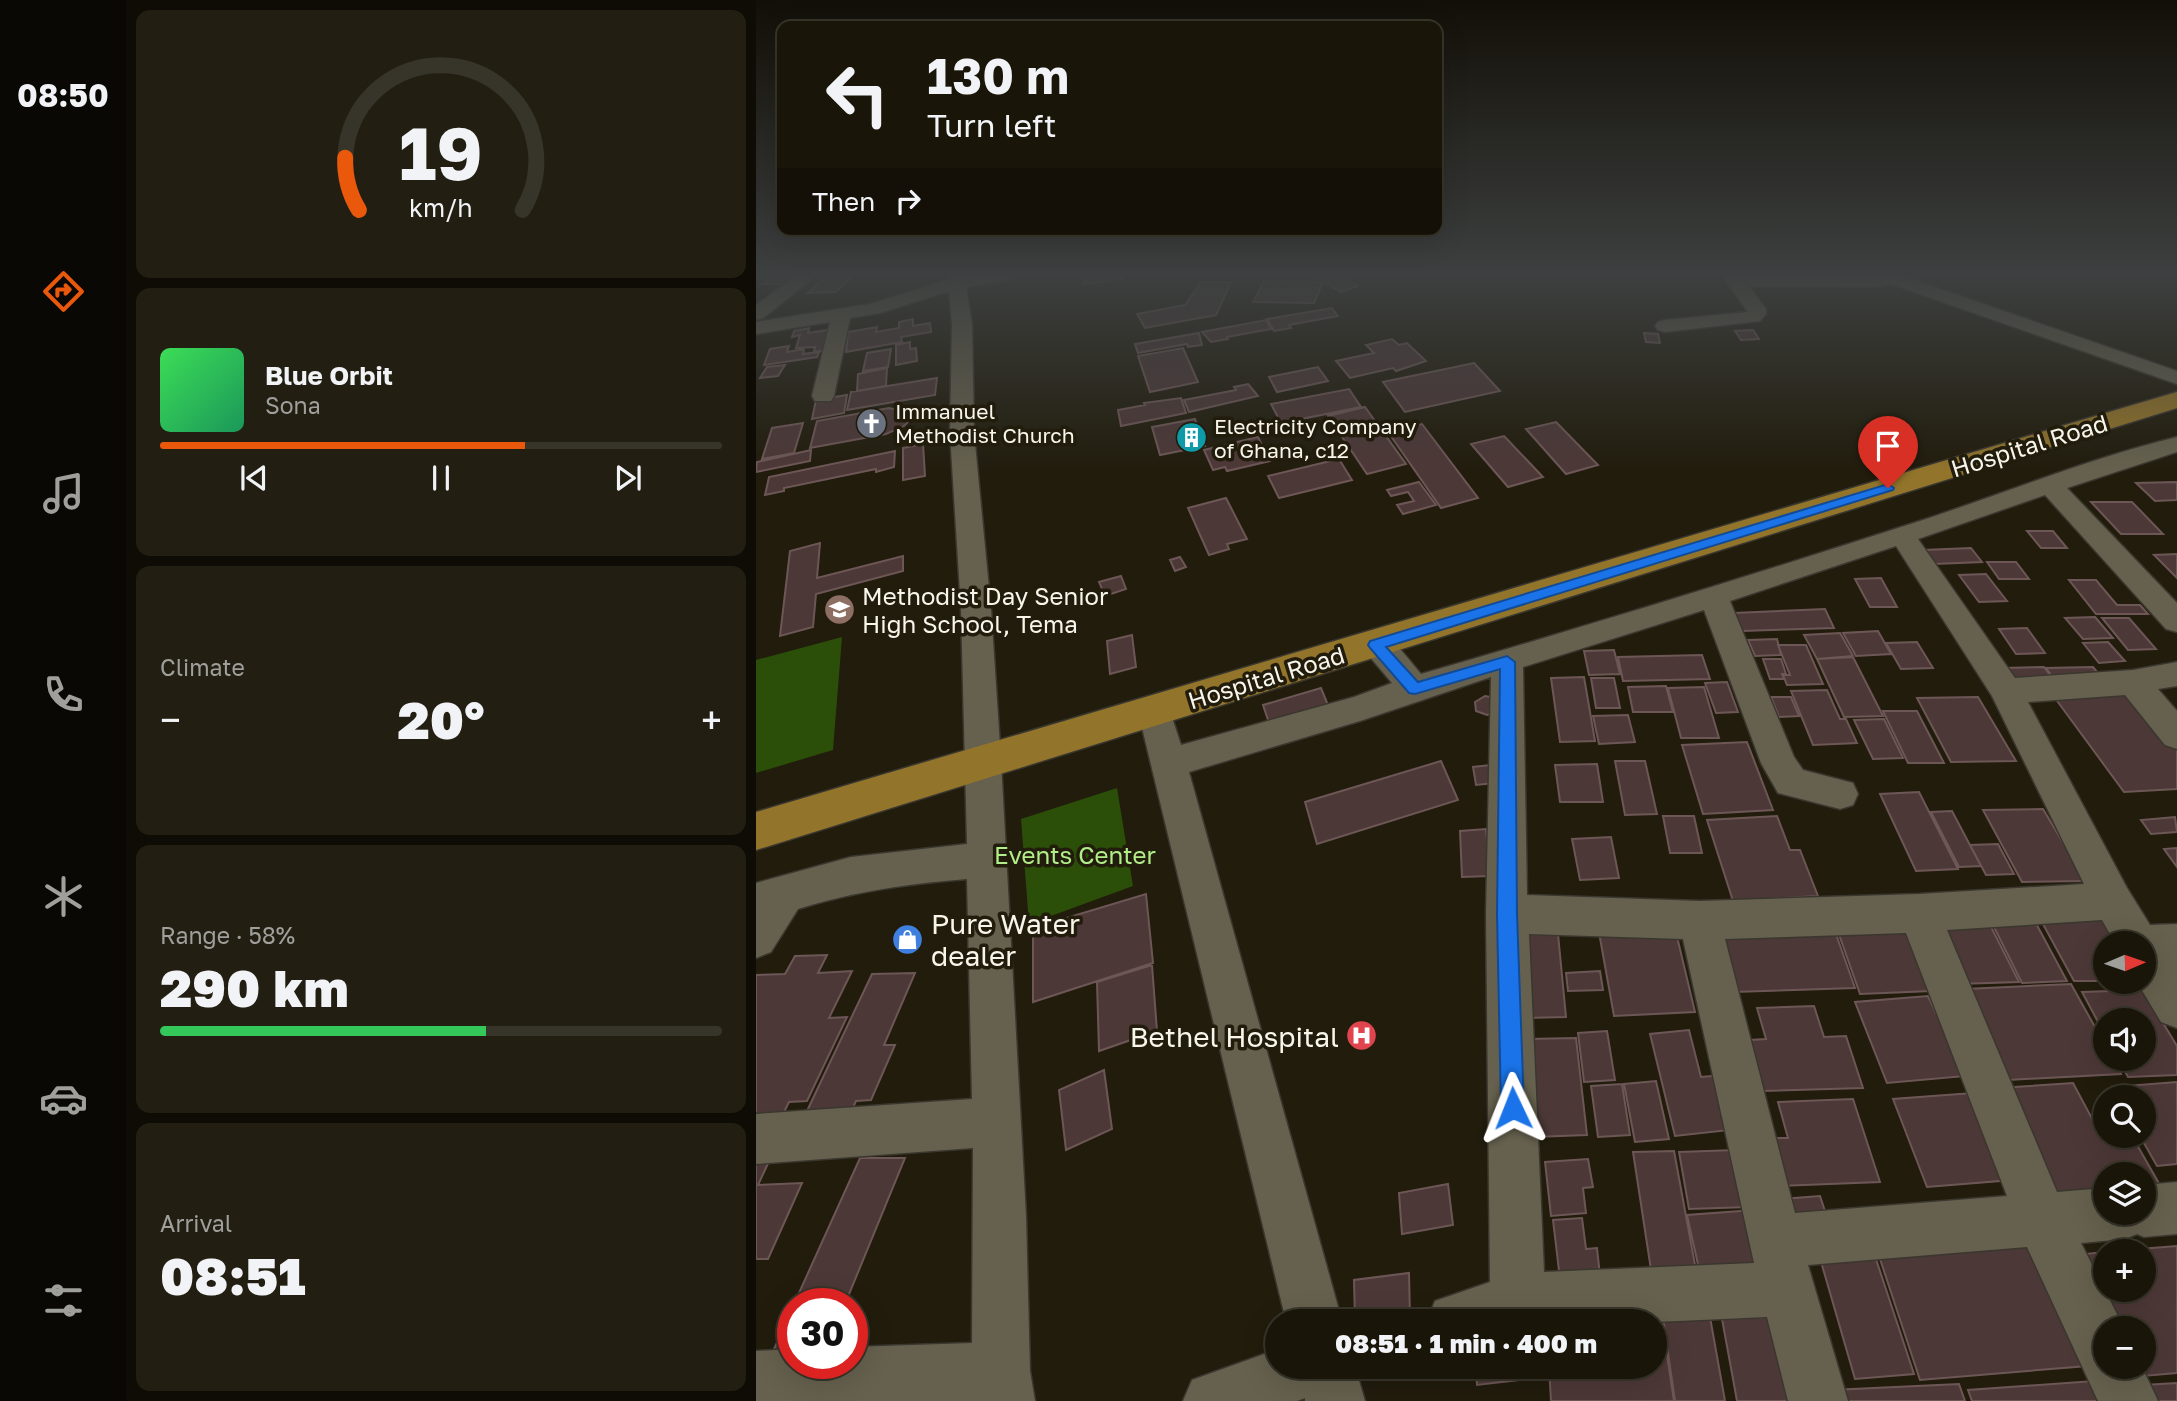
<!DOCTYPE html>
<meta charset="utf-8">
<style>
:root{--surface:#191509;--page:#221e12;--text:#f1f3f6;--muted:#9f9f9c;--line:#37342a;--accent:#ea580c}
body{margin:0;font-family:"Golos Text",sans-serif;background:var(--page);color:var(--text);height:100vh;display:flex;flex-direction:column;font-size:26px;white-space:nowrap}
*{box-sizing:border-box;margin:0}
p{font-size:23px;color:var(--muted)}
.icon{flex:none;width:38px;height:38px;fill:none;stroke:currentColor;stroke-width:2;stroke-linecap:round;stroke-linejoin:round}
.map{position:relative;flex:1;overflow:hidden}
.details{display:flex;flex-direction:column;gap:10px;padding:10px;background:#0e0c05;width:630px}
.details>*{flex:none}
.guide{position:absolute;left:21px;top:21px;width:665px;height:214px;border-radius:14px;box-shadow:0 7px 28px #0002,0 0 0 2px var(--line);background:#191509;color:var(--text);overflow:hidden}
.needle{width:46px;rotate:88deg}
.tools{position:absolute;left:1337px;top:931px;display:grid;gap:14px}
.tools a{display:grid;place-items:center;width:63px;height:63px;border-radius:50%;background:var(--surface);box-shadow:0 7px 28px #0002,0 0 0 2px var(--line);font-size:35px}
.speed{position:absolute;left:21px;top:1288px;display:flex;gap:14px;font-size:35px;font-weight:700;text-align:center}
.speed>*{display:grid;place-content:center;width:91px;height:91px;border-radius:50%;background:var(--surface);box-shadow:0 7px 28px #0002,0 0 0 2px var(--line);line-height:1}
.speed .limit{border:10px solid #d22;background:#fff;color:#111}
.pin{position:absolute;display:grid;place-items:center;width:60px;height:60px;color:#fff;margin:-72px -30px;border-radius:50% 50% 50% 0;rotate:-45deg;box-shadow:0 0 7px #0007}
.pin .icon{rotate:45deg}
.me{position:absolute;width:77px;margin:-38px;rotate:358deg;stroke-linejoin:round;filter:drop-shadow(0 0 5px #0008)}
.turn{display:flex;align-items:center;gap:24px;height:147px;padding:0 35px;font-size:32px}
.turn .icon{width:91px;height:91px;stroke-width:2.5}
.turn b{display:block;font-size:49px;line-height:60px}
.then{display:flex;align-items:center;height:66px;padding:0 35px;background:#0003;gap:14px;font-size:26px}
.big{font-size:52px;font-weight:800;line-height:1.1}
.details .card{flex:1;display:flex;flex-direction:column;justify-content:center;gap:10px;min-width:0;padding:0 24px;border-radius:14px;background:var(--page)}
.details .dial{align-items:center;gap:0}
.dial svg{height:182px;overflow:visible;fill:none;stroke:var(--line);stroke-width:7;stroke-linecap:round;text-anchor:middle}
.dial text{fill:var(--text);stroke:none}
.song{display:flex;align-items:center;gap:21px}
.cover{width:84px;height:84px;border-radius:10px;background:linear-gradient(135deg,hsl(130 70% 55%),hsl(150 70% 35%))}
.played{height:7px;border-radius:4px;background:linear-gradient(90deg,var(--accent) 65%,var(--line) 65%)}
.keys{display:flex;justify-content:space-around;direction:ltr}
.heat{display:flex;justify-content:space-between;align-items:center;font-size:38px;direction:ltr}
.charge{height:10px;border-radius:5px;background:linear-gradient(90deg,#34c759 58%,var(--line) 0)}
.trip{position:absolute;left:509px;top:1309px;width:402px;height:70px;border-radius:35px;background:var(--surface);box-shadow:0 7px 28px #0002,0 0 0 2px var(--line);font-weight:800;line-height:70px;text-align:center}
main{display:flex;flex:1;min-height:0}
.tab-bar{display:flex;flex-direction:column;width:126px;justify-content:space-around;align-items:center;background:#0a0804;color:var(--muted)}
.tab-bar .icon{width:49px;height:49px}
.tab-bar .active{color:var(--accent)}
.tab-bar b{font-size:32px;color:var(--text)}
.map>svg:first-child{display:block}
</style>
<main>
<nav class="tab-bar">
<b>08:50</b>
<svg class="icon active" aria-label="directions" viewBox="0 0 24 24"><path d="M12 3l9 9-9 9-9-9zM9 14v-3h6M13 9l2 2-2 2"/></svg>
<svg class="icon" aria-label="music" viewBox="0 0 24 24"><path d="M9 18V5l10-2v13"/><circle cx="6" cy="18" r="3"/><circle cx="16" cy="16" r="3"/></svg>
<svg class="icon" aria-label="phone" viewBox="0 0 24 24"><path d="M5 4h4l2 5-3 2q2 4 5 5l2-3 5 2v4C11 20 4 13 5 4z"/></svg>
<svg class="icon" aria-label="climate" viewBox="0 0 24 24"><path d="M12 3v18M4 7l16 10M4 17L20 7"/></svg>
<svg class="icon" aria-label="car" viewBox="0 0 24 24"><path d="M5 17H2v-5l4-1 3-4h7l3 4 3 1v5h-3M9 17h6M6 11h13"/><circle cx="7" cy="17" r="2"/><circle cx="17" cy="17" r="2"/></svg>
<svg class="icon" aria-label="filters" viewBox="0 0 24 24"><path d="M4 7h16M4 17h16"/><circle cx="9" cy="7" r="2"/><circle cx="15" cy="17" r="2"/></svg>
</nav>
<section class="details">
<div class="card dial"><svg viewBox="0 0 100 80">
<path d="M14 69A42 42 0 1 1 86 69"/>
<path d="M14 69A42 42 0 0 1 8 46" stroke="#ea580c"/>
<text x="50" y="56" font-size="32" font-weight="700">19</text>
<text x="50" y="72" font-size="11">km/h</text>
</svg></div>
<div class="card">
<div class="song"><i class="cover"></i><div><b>Blue Orbit</b><p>Sona</p></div></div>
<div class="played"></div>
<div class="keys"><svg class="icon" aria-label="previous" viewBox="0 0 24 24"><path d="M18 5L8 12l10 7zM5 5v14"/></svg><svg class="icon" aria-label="pause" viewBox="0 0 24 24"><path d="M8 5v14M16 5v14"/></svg><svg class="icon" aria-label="next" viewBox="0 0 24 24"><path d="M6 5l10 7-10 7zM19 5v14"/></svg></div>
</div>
<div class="card"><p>Climate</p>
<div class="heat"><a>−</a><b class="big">20°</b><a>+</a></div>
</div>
<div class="card"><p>Range · 58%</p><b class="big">290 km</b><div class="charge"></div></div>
<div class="card"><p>Arrival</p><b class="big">08:51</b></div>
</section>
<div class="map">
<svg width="1421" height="1401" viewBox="0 0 1421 1401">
<rect width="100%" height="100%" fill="#211c0c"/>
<path fill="#2b4f09" d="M86,637L77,750L0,773V660Z
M361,788L377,886L273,924L265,819Z"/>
<path fill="#4c3837" stroke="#6d5756" stroke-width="2" d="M17,276H44L33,284H6Z
M97,276L80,292L52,293L69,277Z
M327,276H366L367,279L328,284Z
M558,276H584L602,286L585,292Z
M508,281L567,282L558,303L497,302Z
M445,282H475L460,315L389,328L381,314L429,305Z
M576,308L582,316L533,325L535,328L518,331L511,319Z
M157,319V326L174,323L175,332L145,337L146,342L90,352L92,332L121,327L120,332L143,328V322Z
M510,320L515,329L471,337L472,339L455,342L446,332Z
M53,328L52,333L78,329L72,350L58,352L59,347L40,348L44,335L36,337L38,331Z
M997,330L1003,339L985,340L979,331Z
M443,333L446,345L432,347L431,344L382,353L379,344Z
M888,333L902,334L904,343L890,342Z
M636,339L643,345L651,343L670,361L640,371L637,368L594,378L580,361L618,353L610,345Z
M154,342V349L160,348L161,361L140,365V345Z
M33,346L31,352L48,349L47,354L63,352L61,357L8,365L14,349Z
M427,348L442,382L394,392L382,356Z
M135,349L132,367L107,371L111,353Z
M718,363L744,391L649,412L627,382Z
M29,365L22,376L4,378L11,367Z
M562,367L572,381L521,392L513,377Z
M131,368L130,386L101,391L102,374Z
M181,378L179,395L91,410L95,392Z
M492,384L502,396L433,412L428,400L480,390L478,387Z
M593,389L605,407L525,423L515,404Z
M91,395L88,413L56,419L60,400Z
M425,398L430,413L365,426L362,410L389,405L388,403Z
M609,407L650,464L611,474L572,416Z
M133,408L150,412L156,418L148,426L130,434L54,448L61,421Z
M439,419L449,446L404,455L396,427Z
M800,422L842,465L810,474L770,429Z
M47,423L38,453L6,459L16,428Z
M666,424L722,498L685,508L632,432Z
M748,436L787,477L752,487L715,444Z
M502,437L514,461L471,471L469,467L457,470L448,450Z
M167,444L169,476L147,480V448Z
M55,450L54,461L0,472L1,462Z
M139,451L138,467L120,472V469L28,488V491L9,495L13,477Z
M583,459L596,480L523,498L512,476Z
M663,482L680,505L647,514L641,505L658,501L652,492L635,496L631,490Z
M1421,482V500L1399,501L1380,483Z
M470,498L491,539L471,544L473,549L453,555L432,508Z
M1335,502H1376L1407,534H1365Z
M1271,531H1297L1311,548H1285Z
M64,543L61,578L147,556V571L60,594L57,627L24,636L34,551Z
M1215,548L1226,562L1178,564L1168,550Z
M1421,554V578L1398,555Z
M424,557L430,567L419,571L414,560Z
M1231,562H1260L1273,579H1243Z
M1230,574L1251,601L1223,602L1203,575Z
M365,576L370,589L349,596L343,582Z
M1125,578L1141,607H1114L1099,579Z
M1313,580H1340L1361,605H1384L1392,614H1340Z
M1069,609L1078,628L986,631L978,613Z
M1339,617L1357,638L1327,639L1309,618Z
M1346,618H1373L1400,649L1372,650Z
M1271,628L1289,653L1260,654L1243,629Z
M1122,631L1135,654L1100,656L1087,633Z
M1084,633L1097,656L1061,659L1048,635Z
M376,635L380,667L354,674L351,641Z
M1021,639L1025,655L999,656L992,640Z
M1161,642L1177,668L1145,669L1130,643Z
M1352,642L1369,661L1343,663L1327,643Z
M1022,645H1050L1067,684L1031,685L1027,675H1034Z
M858,650L864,674L833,675L828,651Z
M946,655L954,679L867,681L862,657Z
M1097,657L1127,716L1088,717L1061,659Z
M1007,659H1025L1030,674H1026L1028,679H1014Z
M1288,667L1300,683L1258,684L1247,668Z
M1337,667L1350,683L1302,684L1290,668Z
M828,677L839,741L804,742L795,678Z
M835,678H858L864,708H840Z
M971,682L982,712L960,713L949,683Z
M910,686L917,712H877L872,687Z
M948,687L963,738H925L912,688Z
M565,688L572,705L513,723L507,705Z
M1071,690L1084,719H1090L1101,743L1057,745L1035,691Z
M1376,690L1421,744V789L1368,792L1296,694Z
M729,696L735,697L738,713L731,715L720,711L719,702Z
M1015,697H1035L1043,716L1023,717Z
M1222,697L1260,761L1195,762L1161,698Z
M1127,711H1161L1188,763H1152Z
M872,715L879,742L843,744L837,716Z
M1128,719L1147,758L1117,759L1098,720Z
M991,742L1017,810L947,814L926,745Z
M685,761L702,800L561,844L549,802Z
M859,761H889L901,814L869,815Z
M744,764L748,782L720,785L717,767Z
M841,764L847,802H804L799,765Z
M1163,792L1202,869L1160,871L1124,794Z
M1287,809L1330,881L1266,882L1227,810Z
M1196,811L1225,866L1203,867L1175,812Z
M907,816H938L946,853H914Z
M1021,816L1034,850H1044L1062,896L977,901L951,820Z
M1419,817L1421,832L1395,834L1385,820Z
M730,829L734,876L706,877L704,831Z
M855,837L863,878L824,880L816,839Z
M1242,844L1258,874L1230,875L1214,845Z
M1421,848V867L1408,849Z
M390,894L397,963L277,1002V928Z
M1275,914L1311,981L1266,983L1232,915Z
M1346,914L1364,943H1349V981H1318L1282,915Z
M1230,917L1263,982L1202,984L1173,919Z
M1075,920L1099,988L978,992L960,923Z
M918,924L939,1012L858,1016L842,927Z
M1147,924L1175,991L1104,994L1080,926Z
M802,934L810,1017L766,1018L761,935Z
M71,955L62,973L96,971L73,1018L91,1017L51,1101L33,1102L21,1126L0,1127V975L29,974L39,956Z
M396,965L401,1031L343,1051L341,982Z
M844,971L847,990L812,991L810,973Z
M159,973L128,1045H139L115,1100L100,1101L87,1130L41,1132L116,974Z
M1315,984L1349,1045V1059H1357L1365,1074L1252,1080L1210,989Z
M1387,990L1421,1046V1075L1372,1077L1362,1059H1388V1020H1349V1035L1326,992Z
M1172,996L1210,1076L1131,1083L1099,1002Z
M1058,1006L1068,1037L1090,1036L1107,1088L1007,1091L994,1040L1010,1039L1001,1008Z
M933,1030L945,1077L967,1075L983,1129L919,1136L894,1034Z
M851,1031L859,1080L828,1082L822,1033Z
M820,1038L831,1135L778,1137L770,1039Z
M348,1070L356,1129L310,1150L303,1090Z
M900,1081L913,1139L879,1142L868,1084Z
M1421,1082V1164L1401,1166L1384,1136H1388V1097H1362L1356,1087Z
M1317,1083L1341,1128L1349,1127V1136H1376L1409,1194L1388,1196V1174H1349V1199L1299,1204L1243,1088Z
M866,1084L874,1135L842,1137L835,1086Z
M1217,1093L1256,1180L1171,1187L1137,1099Z
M1097,1099L1124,1182L1023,1186L1011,1138H1032L1022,1102Z
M980,1150L992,1207L933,1209L923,1152Z
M918,1151L942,1281L897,1283L877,1152Z
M16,1155L2,1185L46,1183L12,1259H0V1156Z
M104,1158H149L89,1304H38Z
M832,1159L837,1187L827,1188L830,1213L795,1216L789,1162Z
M692,1184L697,1225L646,1234L643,1193Z
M1064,1196L1074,1226L1035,1229L1026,1199Z
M998,1210L1014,1272L945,1278L931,1215Z
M826,1218L830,1249L841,1248L844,1276L804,1279L797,1220Z
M1115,1244L1158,1374L1099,1379L1061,1248Z
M1277,1244L1331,1366L1164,1380L1123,1256Z
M1421,1246V1373L1387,1376L1382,1367H1388V1328H1364L1328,1254L1349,1252V1290H1388V1251H1358Z
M653,1273L654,1317L599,1321L598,1280Z
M37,1307V1363L9,1369Z
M905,1316L918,1401H795L793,1367H900V1321Z
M954,1317L969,1401H919L907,1318Z
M1027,1317L1046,1401H981L966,1319Z
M720,1367H770L771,1379L721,1385Z
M1338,1381L1346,1401H1216L1212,1390Z
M1421,1383V1401H1396L1388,1385Z
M1203,1384L1209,1401H1079L1076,1390Z"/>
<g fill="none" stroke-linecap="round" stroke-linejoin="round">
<defs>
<path id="minor" d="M40,276H60L7,318L0,320V305Z
M191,276H257L248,281L210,287L216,325L218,433L235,609L245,761L270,1216L274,1371L279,1401H0V1351L37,1349V1363H96V1347L216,1343L217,1148L0,1164V1114L216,1099L211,879C151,884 100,891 42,909L15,952L0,958V883L95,857L211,844L205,609L194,433L196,325L193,291L124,313L94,318L78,396L75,401H59L56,396L74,322L0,334V322L114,304L192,280Z
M966,276H1147L1421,371V384L1135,284L1119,287L993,286L1010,309V314L1004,321L909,332L902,330L899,326L902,322L909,320L992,312Z
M1421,437V452L1311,488L1421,603V632L1410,629L1289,495L1162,539L1259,678L1377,670L1421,662V686L1402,689L1421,711V749L1409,745L1369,695L1272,702L1371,888L1394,925L1421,924V1028L1405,1022L1381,982H1388V943H1359L1346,920L1191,930L1301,1192L1349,1188V1213H1388V1185L1421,1182V1234L1388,1237L1381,1234L1369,1239L1325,1243L1368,1328H1349V1367H1386L1402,1401H1342L1271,1247L1052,1265L1092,1401H1032L1011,1317L900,1322L671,1321L679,1301L734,1282L730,914L735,677L604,721L433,772L586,1321H530L382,711L387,702L399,698L411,702L425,745L598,697L636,683L603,644L608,636C634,629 649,656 665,674C835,625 1003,573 1170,519C1254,491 1335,458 1421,437ZM1140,546L1236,696L1328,884L1163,894L944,901L771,895L767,667L948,610L1005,763L1022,793L1084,809L1097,805L1102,794L1097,783L1047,770L1038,757L974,601ZM1150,933L1251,1196L1039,1213L969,939ZM773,934L927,939L998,1263L788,1272Z
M522,1349V1367H599L609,1401H549V1398L541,1401H427L436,1380Z"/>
<path id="major" d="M1421,392V408L0,850V812Z"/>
</defs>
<use href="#minor" stroke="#3a372f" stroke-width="3"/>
<use href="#major" stroke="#3a372f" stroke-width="3"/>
<use href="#minor" fill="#66614e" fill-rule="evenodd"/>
<use href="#major" fill="#92742b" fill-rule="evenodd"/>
</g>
<linearGradient id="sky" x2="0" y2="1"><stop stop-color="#120f07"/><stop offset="0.58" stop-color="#3d4040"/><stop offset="1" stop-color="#3d4040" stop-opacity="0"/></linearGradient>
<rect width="1421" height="472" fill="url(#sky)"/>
<path fill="#1a73e8" stroke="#114b97" stroke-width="2" d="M1132,484L1138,488L1137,490L630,647L662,682L751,656L759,662L761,914L768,1108L765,1116L757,1119L748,1116L745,1108L741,914L744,669L659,694L653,693L614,648L612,645L614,641Z"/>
<defs>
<symbol id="church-disc" viewBox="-11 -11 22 22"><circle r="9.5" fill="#6b7280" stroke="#211c0c"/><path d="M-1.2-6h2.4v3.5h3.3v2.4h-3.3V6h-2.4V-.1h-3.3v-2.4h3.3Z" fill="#fff"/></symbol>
<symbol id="building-disc" viewBox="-11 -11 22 22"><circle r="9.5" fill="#0f9aa8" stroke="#211c0c"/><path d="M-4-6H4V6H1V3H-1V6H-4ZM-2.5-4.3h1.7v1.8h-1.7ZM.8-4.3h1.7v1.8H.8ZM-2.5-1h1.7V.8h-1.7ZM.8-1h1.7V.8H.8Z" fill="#fff"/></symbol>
<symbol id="school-disc" viewBox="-11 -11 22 22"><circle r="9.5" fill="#8d6e63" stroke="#211c0c"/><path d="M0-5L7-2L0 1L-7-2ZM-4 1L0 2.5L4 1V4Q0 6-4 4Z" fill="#fff"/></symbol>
<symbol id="shop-disc" viewBox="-11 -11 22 22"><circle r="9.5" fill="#3f7fe0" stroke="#211c0c"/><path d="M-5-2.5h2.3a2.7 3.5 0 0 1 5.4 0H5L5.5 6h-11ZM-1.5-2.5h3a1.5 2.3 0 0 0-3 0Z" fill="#fff"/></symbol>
<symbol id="hospital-disc" viewBox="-11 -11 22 22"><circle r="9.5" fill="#e0444e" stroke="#211c0c"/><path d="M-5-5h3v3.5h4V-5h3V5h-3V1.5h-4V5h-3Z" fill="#fff"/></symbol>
</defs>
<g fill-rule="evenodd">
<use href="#church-disc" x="98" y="406" width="35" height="35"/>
<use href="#building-disc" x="418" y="420" width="35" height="35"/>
<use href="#school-disc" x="66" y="592" width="35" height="35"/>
<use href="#shop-disc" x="134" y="922" width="35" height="35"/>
<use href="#hospital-disc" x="588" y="1018" width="35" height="35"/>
</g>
<g text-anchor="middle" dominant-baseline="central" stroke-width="7" stroke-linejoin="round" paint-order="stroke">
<g font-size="21" fill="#f8f5ea" stroke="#211c0c" text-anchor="start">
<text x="139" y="411">Immanuel<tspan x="139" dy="24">Methodist Church</tspan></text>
<text x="458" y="426">Electricity Company<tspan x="458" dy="24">of Ghana, c12</tspan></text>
</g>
<g font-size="24" fill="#f8f5ea" stroke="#211c0c">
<text transform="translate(1273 445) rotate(-17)">Hospital Road</text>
<text transform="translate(510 677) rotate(-17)">Hospital Road</text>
</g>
<g font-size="24" fill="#f8f5ea" stroke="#211c0c" text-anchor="start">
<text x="106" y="595">Methodist Day Senior<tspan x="106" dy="28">High School, Tema</tspan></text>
</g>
<g font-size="24" fill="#b1ed89" stroke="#211c0c">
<text x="319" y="854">Events Center</text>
</g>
<g font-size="28" fill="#f8f5ea" stroke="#211c0c" text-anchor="start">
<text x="175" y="923">Pure Water<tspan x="175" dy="32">dealer</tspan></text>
<text x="583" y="1036" text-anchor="end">Bethel Hospital</text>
</g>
</g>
</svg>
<div class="tools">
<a><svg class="needle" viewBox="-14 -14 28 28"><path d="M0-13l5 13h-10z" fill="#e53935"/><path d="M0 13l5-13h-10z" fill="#9f9f9c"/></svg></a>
<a><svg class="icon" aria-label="sound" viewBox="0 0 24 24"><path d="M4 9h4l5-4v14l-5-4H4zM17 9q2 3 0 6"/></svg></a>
<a><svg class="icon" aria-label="search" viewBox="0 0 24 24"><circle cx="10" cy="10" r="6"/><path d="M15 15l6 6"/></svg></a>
<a><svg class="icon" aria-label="layers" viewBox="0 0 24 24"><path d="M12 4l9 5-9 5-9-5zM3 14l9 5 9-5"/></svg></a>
<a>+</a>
<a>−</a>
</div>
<div class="speed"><div class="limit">30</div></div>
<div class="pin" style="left:1132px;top:488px;background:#d93025"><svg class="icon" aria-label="arrive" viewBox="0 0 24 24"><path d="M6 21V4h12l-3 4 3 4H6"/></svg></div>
<svg class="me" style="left:757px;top:1108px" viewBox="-20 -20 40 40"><path d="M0-17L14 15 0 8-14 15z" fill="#1a73e8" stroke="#fff" stroke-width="4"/></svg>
<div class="trip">08:51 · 1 min · 400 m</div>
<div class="guide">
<div class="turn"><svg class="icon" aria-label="left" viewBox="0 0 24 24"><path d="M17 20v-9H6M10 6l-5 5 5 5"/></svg><div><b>130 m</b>Turn left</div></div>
<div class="then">Then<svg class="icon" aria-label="right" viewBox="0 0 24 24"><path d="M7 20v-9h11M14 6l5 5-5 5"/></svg></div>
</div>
</div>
</main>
